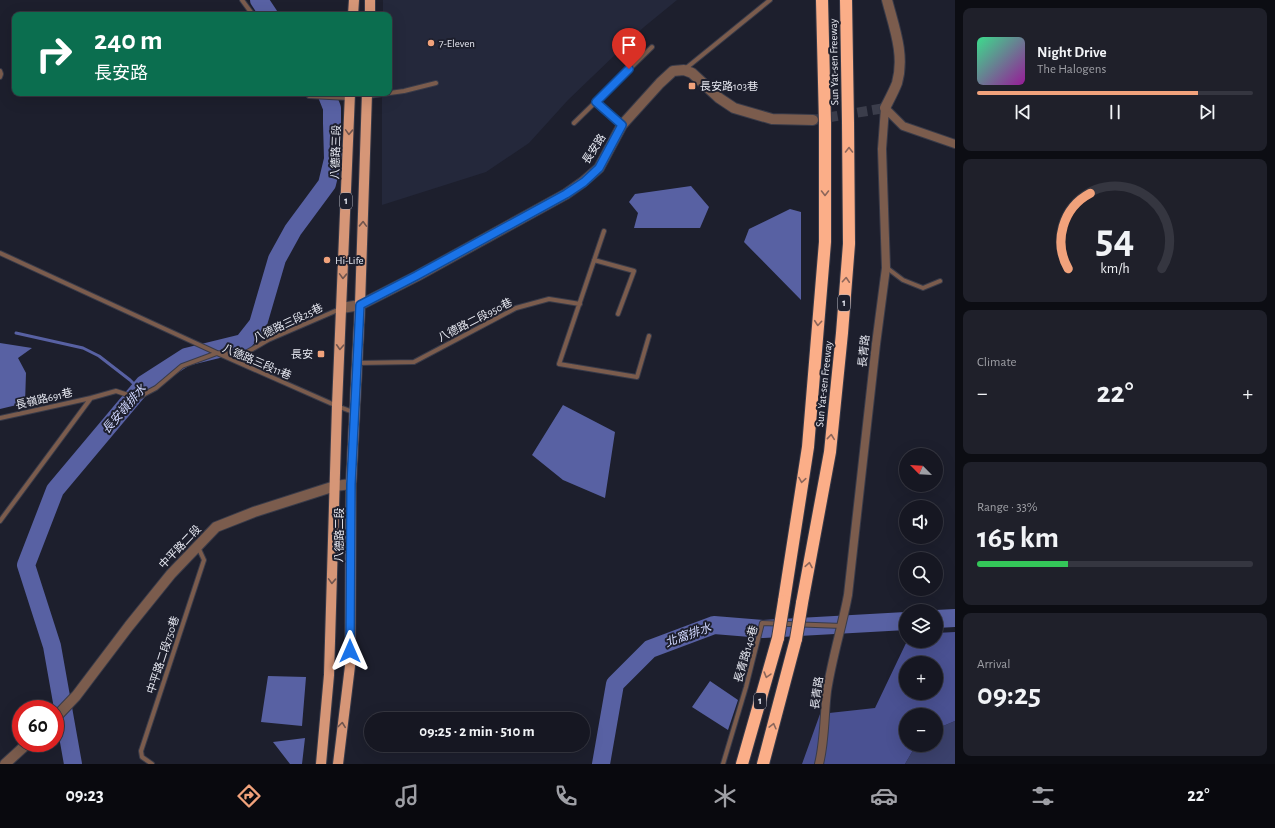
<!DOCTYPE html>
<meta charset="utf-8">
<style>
:root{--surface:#161722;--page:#1f202a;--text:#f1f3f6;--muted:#9e9fa5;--line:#353640;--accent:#f1a27b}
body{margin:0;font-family:"Alegreya Sans","Noto Sans TC",sans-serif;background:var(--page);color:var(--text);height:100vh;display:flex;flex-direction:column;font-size:15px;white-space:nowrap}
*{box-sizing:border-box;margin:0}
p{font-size:13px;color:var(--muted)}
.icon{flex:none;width:22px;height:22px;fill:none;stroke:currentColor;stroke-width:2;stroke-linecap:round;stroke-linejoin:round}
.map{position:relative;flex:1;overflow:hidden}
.drawer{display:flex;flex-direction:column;gap:8px;padding:8px;background:#0c0d13;width:320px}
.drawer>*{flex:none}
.banner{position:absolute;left:12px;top:12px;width:380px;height:84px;border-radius:8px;box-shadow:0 4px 16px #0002,0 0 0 1px var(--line);background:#0b6e4f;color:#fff;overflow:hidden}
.needle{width:26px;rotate:294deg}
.fabs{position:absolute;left:899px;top:448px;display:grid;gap:8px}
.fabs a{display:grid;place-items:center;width:44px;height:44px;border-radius:50%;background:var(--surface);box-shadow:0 4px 16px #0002,0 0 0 1px var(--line);font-size:20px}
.speed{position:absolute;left:12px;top:700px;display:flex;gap:8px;font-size:20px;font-weight:700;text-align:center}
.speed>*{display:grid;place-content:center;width:52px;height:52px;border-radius:50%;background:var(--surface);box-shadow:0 4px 16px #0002,0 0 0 1px var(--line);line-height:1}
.speed .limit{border:6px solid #d22;background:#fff;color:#111}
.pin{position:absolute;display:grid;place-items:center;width:34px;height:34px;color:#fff;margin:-41px -17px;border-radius:50% 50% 50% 0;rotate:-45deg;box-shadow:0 0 4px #0007}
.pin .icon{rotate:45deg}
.me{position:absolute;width:44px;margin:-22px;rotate:0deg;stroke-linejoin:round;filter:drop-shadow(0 0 3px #0008)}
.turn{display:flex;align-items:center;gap:14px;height:84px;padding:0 16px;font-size:18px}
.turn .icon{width:52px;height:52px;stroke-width:2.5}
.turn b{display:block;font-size:28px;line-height:34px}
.big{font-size:30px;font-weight:600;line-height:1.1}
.drawer .card{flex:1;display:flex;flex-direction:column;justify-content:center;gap:6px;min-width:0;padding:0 14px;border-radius:8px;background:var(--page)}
.drawer .dial{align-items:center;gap:0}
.dial svg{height:104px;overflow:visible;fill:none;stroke:var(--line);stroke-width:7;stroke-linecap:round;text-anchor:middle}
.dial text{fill:var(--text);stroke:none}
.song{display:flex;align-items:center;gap:12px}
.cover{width:48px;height:48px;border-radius:6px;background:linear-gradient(135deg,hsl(150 70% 55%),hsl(300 70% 35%))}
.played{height:4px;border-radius:2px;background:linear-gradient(90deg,var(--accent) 80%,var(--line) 80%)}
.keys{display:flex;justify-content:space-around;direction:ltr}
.heat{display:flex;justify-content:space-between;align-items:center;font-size:22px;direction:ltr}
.charge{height:6px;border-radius:3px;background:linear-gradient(90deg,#34c759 33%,var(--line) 0)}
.trip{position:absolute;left:364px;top:712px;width:226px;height:40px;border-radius:20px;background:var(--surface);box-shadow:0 4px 16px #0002,0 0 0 1px var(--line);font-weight:600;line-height:40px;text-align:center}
.dock{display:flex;height:64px;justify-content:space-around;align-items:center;background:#09090e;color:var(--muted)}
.dock .icon{width:28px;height:28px}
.dock .active{color:var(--accent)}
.dock b{font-size:18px;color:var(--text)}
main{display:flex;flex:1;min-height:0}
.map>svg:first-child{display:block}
</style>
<main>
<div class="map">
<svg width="955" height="764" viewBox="0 0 955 764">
<rect width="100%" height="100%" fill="#1d1f2d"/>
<path fill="#24283b" d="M383,0H677L644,27L568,100L529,143L486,172L382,205V93H389V15H383Z"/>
<path fill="#3b416c" d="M955,721V764H905L916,745H936V729Z"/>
<path fill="#4a5192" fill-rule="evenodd" d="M955,632V721L936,729V715H906V745H916L905,764H802L820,714L875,708L907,641H936V633ZM906,663H936V693H906Z"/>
<path fill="#5861a3" d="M691,186L709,207L700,228H634L638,213L629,202L635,194Z
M790,209L801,212V300L744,242L749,229Z
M0,343L32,348L18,358L26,373L25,403L0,409Z
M563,405L615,432L605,498L563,480L532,455Z
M268,676L306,677L302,726L261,722Z
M710,681L738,700L728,730L692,707Z
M305,738L302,764H290L273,742Z"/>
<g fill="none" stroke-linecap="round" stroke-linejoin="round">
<path stroke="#5861a3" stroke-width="3" d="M16,333L83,348L99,356L130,380L145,395"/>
<path stroke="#5861a3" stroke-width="18" d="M259,0L269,15
M936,619L955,618
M73,764L52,646L26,565L55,490L144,384L186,357L243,343L258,324L277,259L293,230L327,184L333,159L332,123V108L326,93
M601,764L615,684L650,649L714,625L763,629L906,621"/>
<path stroke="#3b3d4b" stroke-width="10" stroke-dasharray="10 5" stroke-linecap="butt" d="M813,120L885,108"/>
<defs>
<path id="service" d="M242,0L253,15
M685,69L770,0
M0,71L1,74L0,77
M307,93L309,96L350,98
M368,96L404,91L436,83
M595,102L622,125
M574,123L652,47
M604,231L559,364L637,377L649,336
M0,253L217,353L337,406L353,412
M594,260L634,271L618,314
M887,268L903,280L923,288L940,281
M357,363L414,362L516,308L549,299L580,304
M0,418L91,398L116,391L137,398L156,388L182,366L217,353L244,354L268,340L340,309
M0,521L91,398
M152,764L142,757L141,751L204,560L198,547
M723,764L746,687L762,623L842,626"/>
<path id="minor" d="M885,108L903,126L955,144
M819,764C825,740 824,715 827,691C832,658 842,627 848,595L876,344L886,268L882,149L885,108"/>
<path id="tertiary" d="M885,108C889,100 894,91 897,83C905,55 894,27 887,0
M342,308L360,305L417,276L566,194L583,182L599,168L622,125L660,83L673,71L684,70L692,73L719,98L734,108L772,119L813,120
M55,718L76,696L129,626L171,574L216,527L254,512L335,486L351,484
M5,764L28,743"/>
<path id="primary" d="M353,15L354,0
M370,15V0
M321,764L329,675L337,406L350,93
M338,764L350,666L351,484L360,305L367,93"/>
<path id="motorway" d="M784,601L808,447L825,242V123L822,0
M802,603L830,452L842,333L849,244L848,122L846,0
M742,764L778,638
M763,764L796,639"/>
</defs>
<use href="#service" stroke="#393b49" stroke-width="6"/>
<use href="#minor" stroke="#393b49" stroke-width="10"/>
<use href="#tertiary" stroke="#393b49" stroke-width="12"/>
<use href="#primary" stroke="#393b49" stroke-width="12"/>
<use href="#motorway" stroke="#393b49" stroke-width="14"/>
<use href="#service" stroke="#7b5c4d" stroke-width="4"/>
<use href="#minor" stroke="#7b5c4d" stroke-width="8"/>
<use href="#tertiary" stroke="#7b5c4d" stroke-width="10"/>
<use href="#primary" stroke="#d69677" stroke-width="10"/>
<use href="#motorway" stroke="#fbae88" stroke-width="12"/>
<defs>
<path id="motorway-bridge" d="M778,638L784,601
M796,639L802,603"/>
</defs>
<use href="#motorway-bridge" stroke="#393b49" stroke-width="14" stroke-linecap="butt"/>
<use href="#motorway-bridge" stroke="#fbae88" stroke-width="12"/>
</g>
<defs><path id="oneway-chevron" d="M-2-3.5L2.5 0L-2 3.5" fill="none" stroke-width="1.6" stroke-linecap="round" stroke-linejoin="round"/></defs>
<g stroke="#70554e">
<use href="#oneway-chevron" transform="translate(349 132) rotate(92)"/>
<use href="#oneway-chevron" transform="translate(363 224) rotate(-88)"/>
<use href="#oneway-chevron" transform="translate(343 276) rotate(92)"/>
<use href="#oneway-chevron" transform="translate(340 347) rotate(93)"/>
<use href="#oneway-chevron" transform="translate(332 581) rotate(92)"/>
<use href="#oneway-chevron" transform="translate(342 725) rotate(-83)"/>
</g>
<g stroke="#8c665a">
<use href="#oneway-chevron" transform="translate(849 150) rotate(-90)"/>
<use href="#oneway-chevron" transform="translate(825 193) rotate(90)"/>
<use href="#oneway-chevron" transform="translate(846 280) rotate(-86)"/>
<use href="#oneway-chevron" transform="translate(818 323) rotate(95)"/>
<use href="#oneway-chevron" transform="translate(831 437) rotate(-84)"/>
<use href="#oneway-chevron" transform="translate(802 480) rotate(99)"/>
<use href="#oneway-chevron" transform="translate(809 565) rotate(-80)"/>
<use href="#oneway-chevron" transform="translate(767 675) rotate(106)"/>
<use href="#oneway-chevron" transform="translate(773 726) rotate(-76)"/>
</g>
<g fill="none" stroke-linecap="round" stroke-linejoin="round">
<defs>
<path id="route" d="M350,651L351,484L360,305L416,276L566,194L584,182L599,168L622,125L596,102L629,69"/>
</defs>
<use href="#route" stroke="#114b97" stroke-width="10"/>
<use href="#route" stroke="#1a73e8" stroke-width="7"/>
</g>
<g fill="#f1a27b" stroke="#1d1f2d" stroke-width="1.5">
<circle cx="431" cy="43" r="4"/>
<rect x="688" y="82" width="8" height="8" rx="2"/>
<circle cx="327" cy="260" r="4"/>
<rect x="317" y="350" width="8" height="8" rx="2"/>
</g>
<g text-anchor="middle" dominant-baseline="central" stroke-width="4" stroke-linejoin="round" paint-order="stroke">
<g fill="#1d1f2d" stroke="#aaacb7" stroke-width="1">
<rect x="340" y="193" width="12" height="16" rx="3"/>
<rect x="838" y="295" width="12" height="16" rx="3"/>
<rect x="754" y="693" width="12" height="16" rx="3"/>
</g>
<g font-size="10" font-weight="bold" fill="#e7e9f2">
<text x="346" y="201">1</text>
<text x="844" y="303">1</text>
<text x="760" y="701">1</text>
</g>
<g font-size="11" fill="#e7e9f2" stroke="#1d1f2d" text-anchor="start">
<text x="439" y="43">7-Eleven</text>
<text x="700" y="86">長安路103巷</text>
<text x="335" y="260">Hi-Life</text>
<text x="313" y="354" text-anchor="end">長安</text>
</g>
<g font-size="11" fill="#e7e9f2" stroke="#1d1f2d">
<text transform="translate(834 62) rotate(-91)">Sun Yat-sen Freeway</text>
<text transform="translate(594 149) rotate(-57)">長安路</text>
<text transform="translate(336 152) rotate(-88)">八德路三段</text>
<text transform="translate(475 320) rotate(-27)">八德路二段950巷</text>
<text transform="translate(288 323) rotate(-25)">八德路三段25巷</text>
<text transform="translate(864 351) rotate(-84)">長青路</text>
<text transform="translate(257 362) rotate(23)">八德路三段11巷</text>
<text transform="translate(824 384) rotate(-84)">Sun Yat-sen Freeway</text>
<text transform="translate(44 399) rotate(-13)">長嶺路691巷</text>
<text transform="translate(339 535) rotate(-90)">八德路二段</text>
<text transform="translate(180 547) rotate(-46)">中平路二段</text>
<text transform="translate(746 654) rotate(-74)">長青路140巷</text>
<text transform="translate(163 655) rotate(-72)">中平路二段750巷</text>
<text transform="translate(817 693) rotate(-82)">長青路</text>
</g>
<g font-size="12" font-style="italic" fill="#d0d7fe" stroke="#1d1f2d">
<text transform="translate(124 409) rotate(-49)">長安嶺排水</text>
<text transform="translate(688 635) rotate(-20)">北窩排水</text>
</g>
</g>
</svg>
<div class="fabs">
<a><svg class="needle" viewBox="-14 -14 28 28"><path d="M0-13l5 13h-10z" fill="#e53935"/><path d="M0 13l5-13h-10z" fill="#9e9fa5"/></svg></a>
<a><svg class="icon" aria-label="sound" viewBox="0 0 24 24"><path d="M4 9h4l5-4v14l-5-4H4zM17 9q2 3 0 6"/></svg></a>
<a><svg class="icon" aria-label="search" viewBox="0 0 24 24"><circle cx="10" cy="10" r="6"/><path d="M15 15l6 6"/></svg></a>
<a><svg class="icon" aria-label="layers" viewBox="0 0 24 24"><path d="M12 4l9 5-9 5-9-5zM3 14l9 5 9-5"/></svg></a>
<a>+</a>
<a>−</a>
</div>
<div class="speed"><div class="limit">60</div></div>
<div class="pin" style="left:629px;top:69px;background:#d93025"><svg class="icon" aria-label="arrive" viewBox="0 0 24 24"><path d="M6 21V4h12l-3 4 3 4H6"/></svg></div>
<svg class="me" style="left:350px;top:651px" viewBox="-20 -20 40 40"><path d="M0-17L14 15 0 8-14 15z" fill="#1a73e8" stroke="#fff" stroke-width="4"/></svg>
<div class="trip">09:25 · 2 min · 510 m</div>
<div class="banner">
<div class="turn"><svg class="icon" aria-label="right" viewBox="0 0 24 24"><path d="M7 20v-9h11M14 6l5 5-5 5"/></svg><div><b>240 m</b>長安路</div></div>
</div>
</div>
<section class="drawer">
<div class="card">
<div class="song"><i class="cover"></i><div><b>Night Drive</b><p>The Halogens</p></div></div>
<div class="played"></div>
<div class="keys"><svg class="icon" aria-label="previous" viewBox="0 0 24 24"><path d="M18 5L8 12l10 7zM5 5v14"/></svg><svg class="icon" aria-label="pause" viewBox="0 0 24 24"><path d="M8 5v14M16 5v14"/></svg><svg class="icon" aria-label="next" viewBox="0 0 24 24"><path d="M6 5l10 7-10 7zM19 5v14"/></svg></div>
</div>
<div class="card dial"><svg viewBox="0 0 100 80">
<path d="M14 69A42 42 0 1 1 86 69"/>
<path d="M14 69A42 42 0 0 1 31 11" stroke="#f1a27b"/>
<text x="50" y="56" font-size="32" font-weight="700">54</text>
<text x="50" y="72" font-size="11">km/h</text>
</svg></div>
<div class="card"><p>Climate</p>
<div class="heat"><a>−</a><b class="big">22°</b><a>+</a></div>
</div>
<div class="card"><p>Range · 33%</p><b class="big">165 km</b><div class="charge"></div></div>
<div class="card"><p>Arrival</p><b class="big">09:25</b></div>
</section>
</main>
<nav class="dock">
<b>09:23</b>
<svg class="icon active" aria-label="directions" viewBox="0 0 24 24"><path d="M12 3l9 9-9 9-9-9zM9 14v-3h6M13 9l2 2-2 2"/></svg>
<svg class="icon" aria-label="music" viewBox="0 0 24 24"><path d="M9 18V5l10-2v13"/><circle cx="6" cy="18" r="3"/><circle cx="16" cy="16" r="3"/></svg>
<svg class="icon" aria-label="phone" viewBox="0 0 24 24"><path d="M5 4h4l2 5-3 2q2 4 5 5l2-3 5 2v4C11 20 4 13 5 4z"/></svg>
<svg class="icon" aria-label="climate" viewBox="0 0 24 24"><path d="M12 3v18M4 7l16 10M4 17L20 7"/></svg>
<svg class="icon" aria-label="car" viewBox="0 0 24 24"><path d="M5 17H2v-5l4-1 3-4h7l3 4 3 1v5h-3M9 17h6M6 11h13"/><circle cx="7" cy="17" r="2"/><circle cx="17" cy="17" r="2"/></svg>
<svg class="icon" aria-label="filters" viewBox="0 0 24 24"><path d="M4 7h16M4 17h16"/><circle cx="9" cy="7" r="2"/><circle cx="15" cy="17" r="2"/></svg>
<b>22°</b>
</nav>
